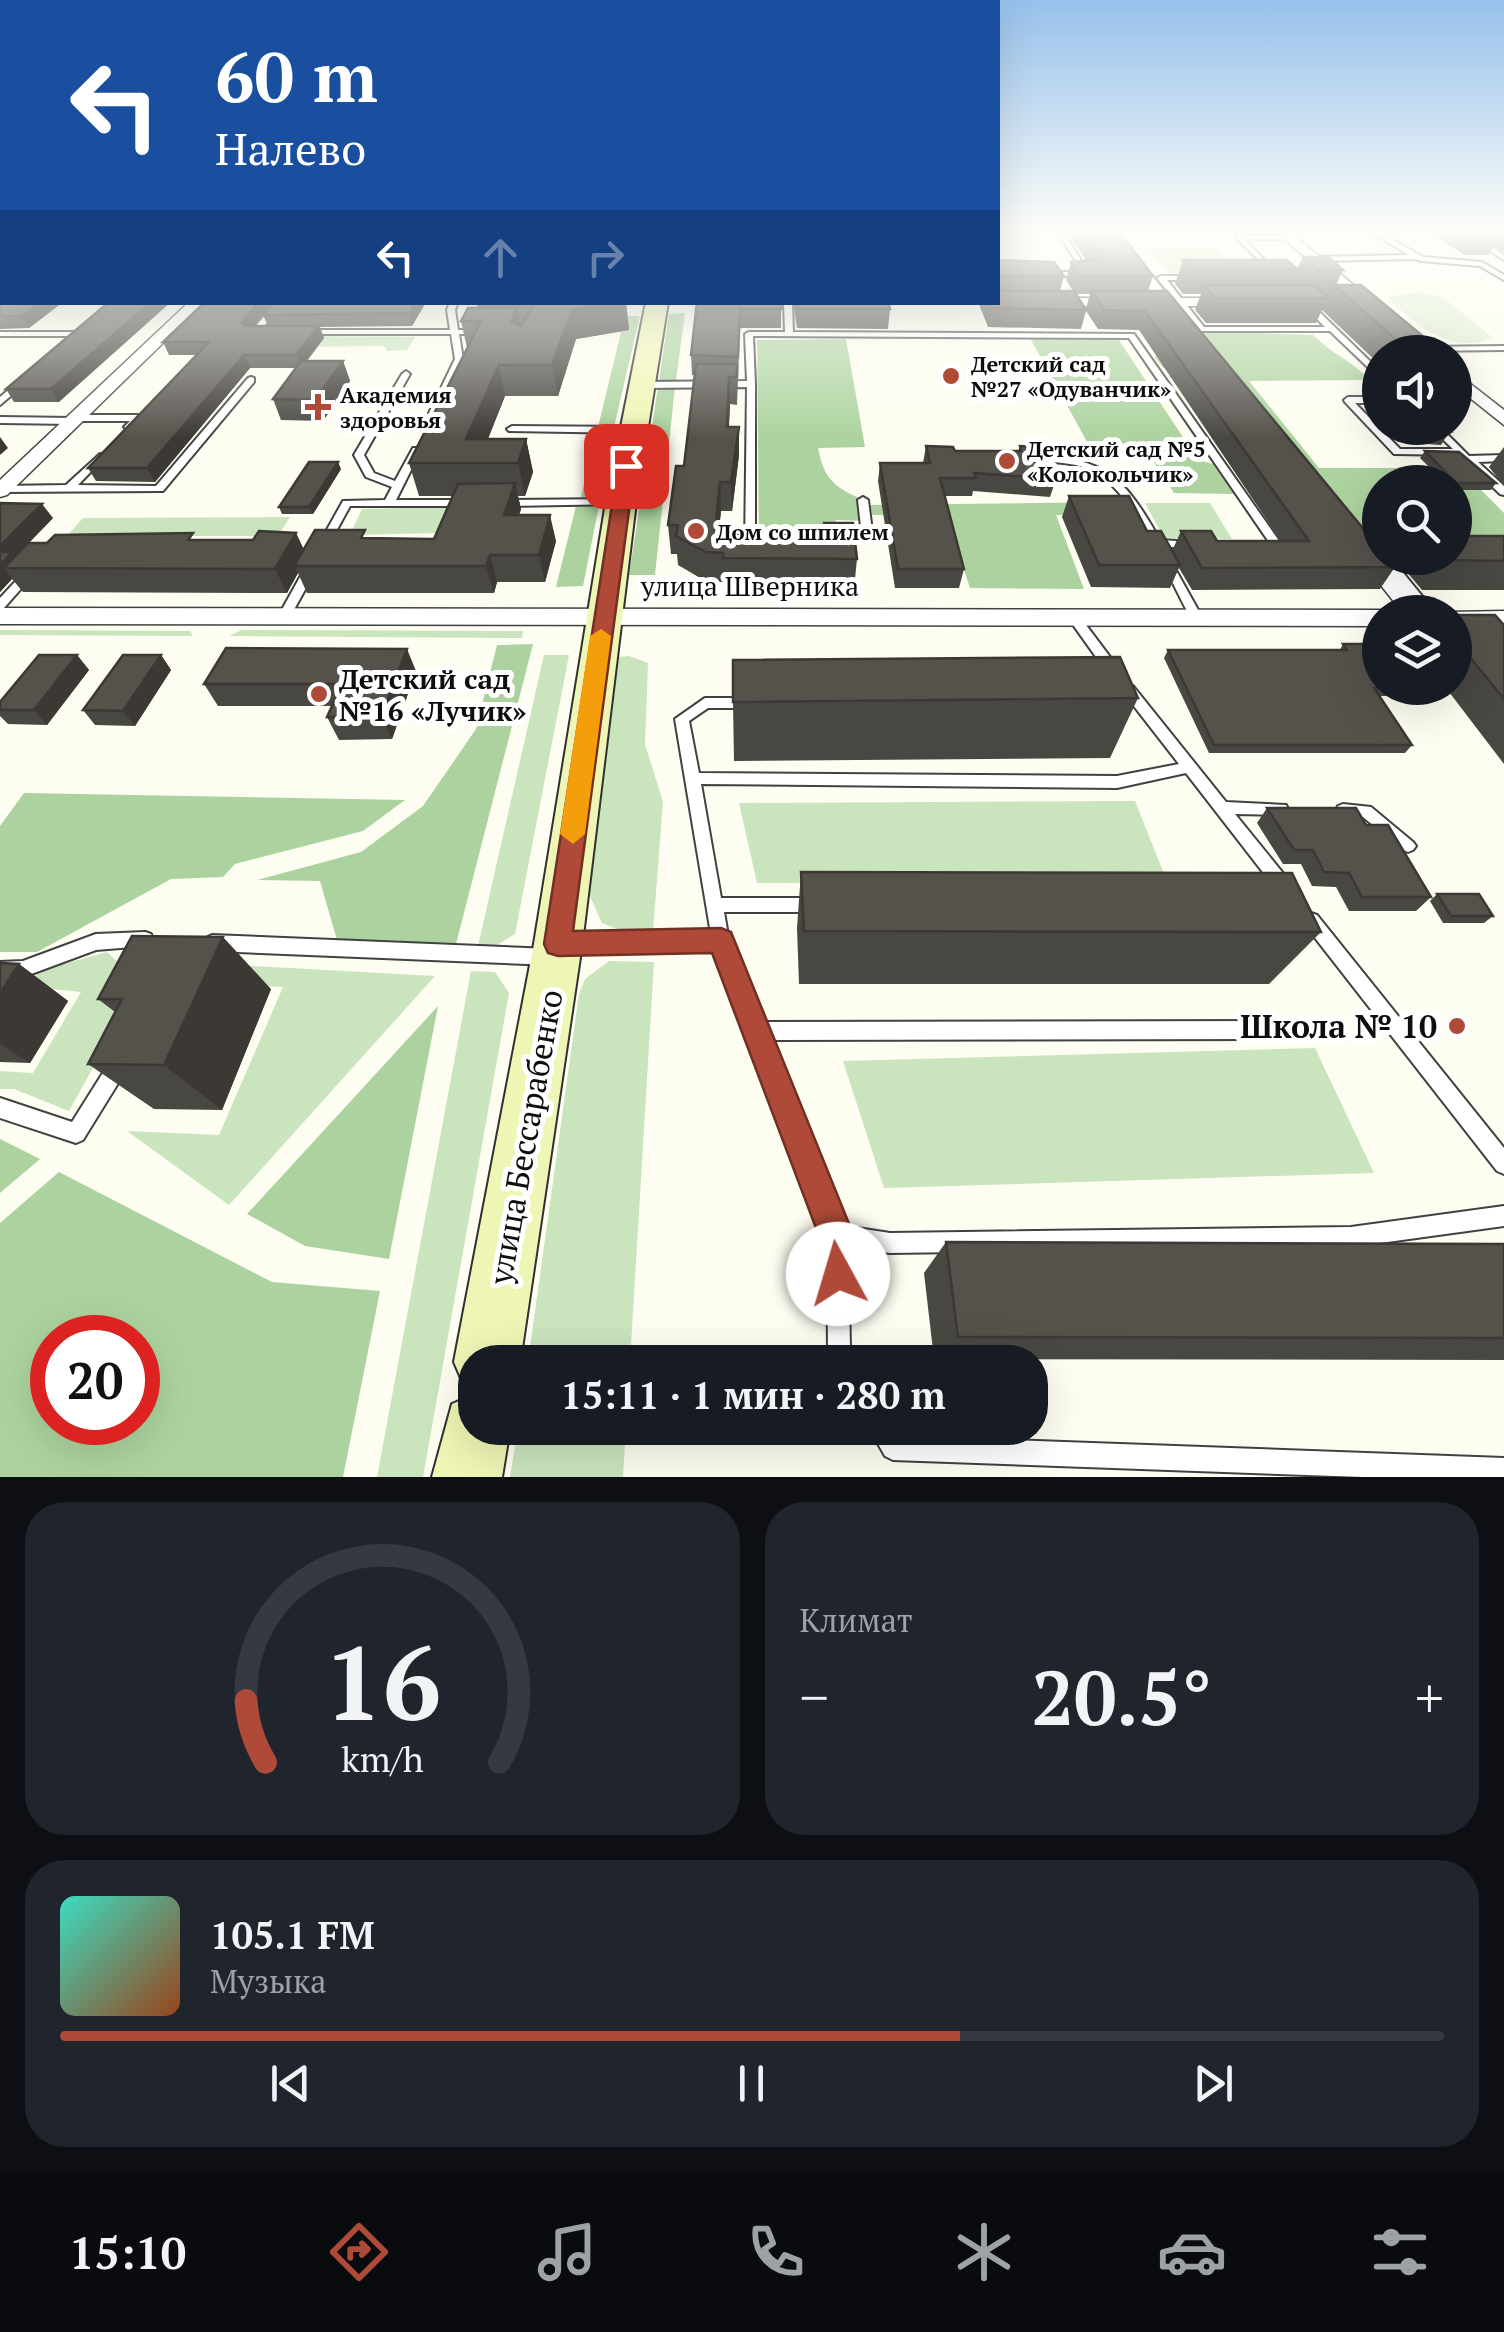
<!DOCTYPE html>
<html lang="ru">
<meta charset="utf-8">
<style>
:root{--surface:#171b24;--page:#20242c;--text:#f1f3f6;--muted:#9ea1a6;--line:#363941;--accent:#ae4a37}
body{margin:0;font-family:"PT Serif",serif;background:var(--page);color:var(--text);height:100vh;display:flex;flex-direction:column;font-size:38px;white-space:nowrap}
*{box-sizing:border-box;margin:0}
p{font-size:32px;color:var(--muted)}
.icon{flex:none;width:55px;height:55px;fill:none;stroke:currentColor;stroke-width:2;stroke-linecap:round;stroke-linejoin:round}
.map{position:relative;height:1477px;overflow:hidden}
.side{display:flex;flex-direction:column;gap:25px;padding:25px;background:#0d0f14;flex:1}
.side>*{flex:none}
.banner{position:absolute;left:0px;top:0px;width:1000px;height:305px;box-shadow:0 10px 40px #0002;background:#1a4fa0;color:#fff;overflow:hidden}
.tools{position:absolute;left:1362px;top:335px;display:grid;gap:20px}
.tools a{display:grid;place-items:center;width:110px;height:110px;border-radius:50%;background:var(--surface);box-shadow:0 10px 40px #0002;font-size:50px}
.speed{position:absolute;left:30px;top:1315px;display:flex;gap:20px;font-size:50px;font-weight:700;text-align:center}
.speed>*{display:grid;place-content:center;width:130px;height:130px;border-radius:50%;background:var(--surface);box-shadow:0 10px 40px #0002;line-height:1}
.speed .limit{border:15px solid #d22;background:#fff;color:#111}
.pin{position:absolute;display:grid;place-items:center;width:85px;height:85px;color:#fff;margin:-42px;border-radius:20px;box-shadow:0 5px 15px #0006}
.me{position:absolute;width:110px;margin:-55px;rotate:354deg;stroke-linejoin:round;filter:drop-shadow(0 0 8px #0008)}
.turn{display:flex;align-items:center;gap:35px;height:210px;padding:0 50px;font-size:45px}
.turn .icon{width:130px;height:130px;stroke-width:2.5}
.turn b{display:block;font-size:70px;line-height:85px}
.lanes{display:flex;align-items:center;height:95px;padding:0 50px;background:#0003;justify-content:center;gap:50px;direction:ltr}
.lanes .off{opacity:.35}
.big{font-size:75px;font-weight:800;line-height:1.1}
.side .widget{flex:1;display:flex;flex-direction:column;justify-content:center;gap:15px;min-width:0;padding:0 35px;border-radius:40px;background:var(--page)}
.side .dial{align-items:center;gap:0}
.dial svg{height:260px;overflow:visible;fill:none;stroke:var(--line);stroke-width:7;stroke-linecap:round;text-anchor:middle}
.dial text{fill:var(--text);stroke:none}
.song{display:flex;align-items:center;gap:30px}
.cover{width:120px;height:120px;border-radius:15px;background:linear-gradient(135deg,hsl(170 70% 55%),hsl(20 70% 35%))}
.played{height:10px;border-radius:5px;background:linear-gradient(90deg,var(--accent) 65%,var(--line) 65%)}
.keys{display:flex;justify-content:space-around;direction:ltr}
.heat{display:flex;justify-content:space-between;align-items:center;font-size:55px;direction:ltr}
.side .tiles{flex:1;display:grid;gap:25px;grid-template-columns:1fr 1fr}
.widget:last-child{grid-column:span 2}
.trip{position:absolute;left:458px;top:1345px;width:590px;height:100px;border-radius:40px;background:var(--surface);box-shadow:0 10px 40px #0002;font-weight:800;line-height:100px;text-align:center}
.tab-bar{display:flex;height:160px;justify-content:space-around;align-items:center;background:#090b0e;color:var(--muted)}
.tab-bar .icon{width:70px;height:70px}
.tab-bar .current{color:var(--accent)}
.tab-bar b{font-size:45px;color:var(--text)}
.map>svg:first-child{display:block}
</style>
<div class="map">
<svg width="1504" height="1477" viewBox="0 0 1504 1477">
<rect width="100%" height="100%" fill="#fdfdf1"/>
<path fill="#cae4be" d="M1217,248L1242,273H1169L1148,249Z
M289,336L415,337L407,350L387,351L384,346L266,347Z
M1145,503H1210L1232,539L1164,538Z
M450,507L440,533L350,535L362,509Z
M290,517L278,536H67L83,518Z
M0,630L190,631L193,636L0,635Z
M242,630L523,631L522,638L229,636Z
M544,655H569L515,934L497,945L478,946Z
M629,656L648,663L645,744L663,802L653,931H622L602,923L588,892L616,657Z
M1135,801L1168,884L757,883L739,803Z
M107,952L140,983L69,1111L14,1089H0V1071L33,1073L81,992L31,987L38,971Z
M609,961L654,962L630,1362H528L579,994L585,979Z
M197,963L435,976L229,1205L127,1131L219,1135L283,987L186,984Z
M471,971L495,972L509,993L423,1477H377Z
M1315,1048L1374,1173L884,1188L843,1061Z
M518,1428H626L623,1477H510Z"/>
<path fill="#acd39f" fill-rule="evenodd" d="M685,313L676,380H659L669,314Z
M1186,314L1201,331L1313,335C1331,353 1352,361 1370,380L1249,381L1319,468H1407L1415,476H1467L1504,513V546L1455,541V482H1380L1378,548L1407,590L1385,591L1209,368H1163L1154,356H1199Z
M625,316H640L614,427H598Z
M1030,338L1119,340L1198,460L1213,464L1234,494L1174,493L1146,450L1091,449Z
M846,339L865,447L818,448C824,479 834,487 863,500L866,521L836,520L830,539L759,544L757,340Z
M658,387H675L655,575H629Z
M596,431H613L600,497H581Z
M1111,502L1117,515H1056L1084,589L970,588L946,515H872L870,505Z
M576,506H599L583,586L556,587Z
M533,644L456,944L337,940L320,881L257,880L361,852L423,806L476,729L497,645Z
M24,793L405,800L363,831L235,864L223,877L171,879L37,952H0V826Z
M438,1006L389,1259L305,1246L247,1214Z
M0,1139L40,1159L0,1193Z
M59,1172L272,1282L380,1291L343,1477H0V1223ZM52,1338H138V1422H52Z"/>
<path fill="#dceccf" d="M1420,292L1444,298L1493,338C1453,356 1413,324 1387,297Z"/>
<g fill="none" stroke-linecap="round" stroke-linejoin="round">
<defs>
<path id="lane" d="M1057,232H1063L1091,276H1041L1044,272H1083Z
M1371,232H1379L1423,257L1482,262L1504,275V280L1480,266L1421,261L1415,259L1315,261L1312,259L1315,257L1409,255Z
M1460,232H1467L1504,255V260Z
M1236,236L1289,235L1292,237L1289,239H1244L1274,270L1272,273L1236,238Z
M1161,276H1198V280H1167L1204,327H1325L1302,304L1309,302L1380,371V379L1330,331H1199L1157,278Z
M277,302H284L260,331H266V335H251V331Z
M450,302H458L455,310L458,330H478L482,332L478,334H459L463,359L439,413L434,416L429,413L455,359L451,334H304L300,332L304,330H450L447,310Z
M784,302H792L793,332L1134,334L1282,545L1277,548L1263,547V543L1269,542L1129,338L753,336L755,384V548L753,550H745L747,387L641,388L637,385L641,382L747,381L745,334L749,332H785Z
M0,332H80L84,334L73,342L69,340L72,336H0Z
M1504,346V350L1422,351L1418,349L1422,347Z
M406,371L410,374L364,455L374,473L395,481L413,448H419L421,450L396,500H468L473,503L468,506H350L328,546H320L319,544L343,501L385,500L392,487L366,477L354,455L402,374Z
M251,377L254,378V382L163,491L0,492L2,486L66,485L100,454L105,457L103,459L78,485L156,486L248,378Z
M19,381L26,383L0,405V397Z
M1348,397H1380V403H1355L1400,449H1453L1431,428H1441L1469,456L1504,455V461L1478,462L1504,486V495L1500,494L1466,461L1465,458L1459,455L1394,454L1345,402L1344,400Z
M77,415H138L143,418L129,430L124,427L130,421H78L74,424L0,423V417L73,418Z
M512,426L633,427L638,430L633,433L509,431L507,429Z
M1032,455C1107,458 1124,477 1160,540L1194,542V546L1190,547H1163L1202,617L1200,620H1192C1168,578 1135,491 1091,470C1071,461 1050,463 1029,460V456Z
M863,497L868,500L873,539L868,542L834,541L833,539L838,536H862L858,500Z
M621,499L625,500V504L505,506L500,503L505,500Z
M1380,557L1391,558L1435,612H1423Z
M311,565L317,568L291,615L285,619L281,618L279,615L305,568Z
M30,569L34,570V574L4,608L0,609V598L26,570Z
M1073,612L1077,613L1116,665L1117,668L1116,671H1106L1069,619L1067,616L1069,613Z
M1128,684L1133,686L1226,802L1286,805L1288,809L1286,813L1281,815L1235,814L1291,883L1293,888L1291,893L1285,895L1279,893L1186,773L1117,788L701,784L721,898H814L820,900L822,905L820,910L814,912H724L729,941L762,1022L1278,1021L1284,1024L1287,1030L1284,1036L1278,1039L769,1040L844,1226L890,1233L1351,1227L1504,1206V1226L1351,1247L890,1253L848,1248L850,1348L857,1362H834L828,1350L827,1236L716,949L567,952L561,949L559,944L561,939L567,936L711,934L675,719L705,698H747L754,703L747,708H708L689,721L699,773L1117,776L1179,764L1123,692L1121,689L1123,686Z
M1343,804L1371,807L1413,842L1416,846L1413,850L1408,852L1403,850L1363,817L1338,814L1336,810L1338,806Z
M1311,913L1317,915L1504,1148V1174L1497,1171L1305,925L1303,920L1305,915Z
M145,932L151,934L153,939L151,944L145,946L96,950L23,977L0,978V962L23,961L96,934Z
M212,935L550,949L556,952L558,957L556,962L550,965L212,951L206,948L204,943L206,938Z
M118,1057L125,1060L127,1066L125,1072L83,1140L76,1143L0,1118V1098L72,1122L111,1060Z
M869,1428H894L899,1436L1504,1458V1477H1363L893,1460L885,1456Z"/>
<path id="street" d="M1104,232H1117L1170,298H1236L1243,302L1236,306H1178L1187,318L1179,323L1162,306H998L991,302H998V298H1155Z
M1276,232H1290L1434,352H1417Z
M189,302H205L7,495L0,497V480Z
M1455,372L1504,410V425L1455,386Z
M1365,544L1373,546L1426,612H1402L1354,551Z
M0,608L1380,610L1389,612H1380V626L0,624Z
M1504,611V627H1455V612H1450Z"/>
<path id="secondary" d="M646,302H668L636,502L582,944L520,1362H475V1390L464,1385L454,1362L534,944L606,502Z
M475,1394V1428H510L502,1477H432L452,1404Z"/>
</defs>
<use href="#lane" stroke="#414141" stroke-width="4"/>
<use href="#street" stroke="#414141" stroke-width="3"/>
<use href="#secondary" stroke="#303030" stroke-width="4"/>
<use href="#lane" fill="#fff" fill-rule="evenodd"/>
<use href="#street" fill="#fff" fill-rule="evenodd"/>
<use href="#secondary" fill="#eff5b4" fill-rule="evenodd"/>
</g>
<path fill="#494741" fill-rule="evenodd" d="M1067,232H1120L1153,276L1148,291L1395,567L1380,589L1192,590L1179,568L1170,588L1091,587L1062,517L1069,496L1147,531L1172,551L1181,531L1217,541H1281L1139,330L1098,329L1086,311L1081,329L988,327L978,302H998V260L1064,276L1060,291H1073L1066,280L1071,262L1086,260ZM1076,294H1090L1086,309Z
M1217,232H1260L1220,235Z
M1430,232H1504V252L1494,246L1489,255H1464Z
M0,247L63,302L29,328L0,329Z
M1303,257L1343,270L1336,285L1442,352H1380V365L1322,310L1316,323H1206L1195,310L1201,294H1183L1175,284L1183,260L1297,269Z
M109,302L59,402H14L6,389Z
M205,302H272L254,326H268L263,315L273,302H426L412,326L320,327L324,338L307,361H343L350,381L323,421L281,420L273,399L296,368H250L155,482L96,481L88,468L197,355H169L163,342Z
M476,302H626L629,330L576,339L558,396H505L488,439H526L533,472L525,496H518L521,509L519,515L556,541L545,582H497L494,593H307L298,573L287,593L23,592L12,579L0,592V503L53,518L29,543L253,540L296,533L304,550L368,538L434,539L453,496H419L409,463L467,348L461,321L478,308Z
M697,302H781V328H740L737,405L730,404L729,427H739V455L732,511H721L719,530L857,559L854,589L724,588V582H707L678,565L677,554H671L668,525L684,466L694,375H692L691,355Z
M793,302H888L890,309L888,329L797,328Z
M1372,393H1380V423L1364,407Z
M1384,428H1446L1450,431L1441,445L1398,442Z
M926,446L955,451H1018L1020,446L1056,479L1050,497L973,491L972,496H945L964,569L959,588H895L878,481L880,463H923Z
M1504,447V486L1489,467Z
M1425,451L1496,483L1491,490H1455V482H1444L1420,458Z
M341,469L313,514H282L279,507Z
M1504,536V590H1422L1401,565L1407,558H1455Z
M1455,615L1504,625V764L1446,688H1455Z
M1343,644L1406,688L1400,696H1379L1412,745L1405,753H1209L1164,658L1168,650H1340Z
M77,655L89,670L47,725L8,724L0,716V702Z
M161,655L171,670L135,726L95,725L83,710Z
M416,671L392,739L339,740L327,717L332,706H218L204,684Z
M1138,698L1110,758L734,761L733,702Z
M1267,808L1366,825L1431,897L1416,911H1349L1336,887L1312,886L1301,864H1283L1257,823Z
M801,872L1321,932L1269,984H799L797,928Z
M1437,894L1493,916L1484,923H1443L1430,901Z
M0,963L19,964L68,1001L30,1063L0,1062Z
M271,989L222,1110L154,1109L88,1064L115,1012L98,999Z
M946,1242L1504,1244V1360L934,1359L924,1273Z"/>
<path fill="#3c3935" d="M40,302H63L29,328L22,316Z
M151,302H171L59,402L51,389Z
M258,302H272L247,335L242,323Z
M416,302H426L412,326L409,313Z
M613,302H626L629,330L576,339L558,396L552,365L572,310Z
M517,307L522,337L511,322Z
M319,326L324,338L301,368L296,355Z
M244,355L250,368L155,482L147,468Z
M343,361L350,381L323,421L315,400Z
M499,365L505,396L478,463L466,439Z
M729,377L730,404L727,455V427Z
M739,427V455L732,511L731,482Z
M0,437L8,448L0,455Z
M526,439L533,472L525,496L518,463Z
M338,462L341,469L313,514L309,507Z
M720,482L721,511L716,553L715,530Z
M515,483L521,509L511,541L504,515Z
M42,504L53,518L4,568L12,579L0,592V546Z
M550,515L556,541L545,582L539,555Z
M296,533L307,557L294,566L298,573L287,593L275,569Z
M490,555L497,582L494,593L486,566Z
M407,649L416,671L392,739L381,717Z
M77,655L89,670L47,725L34,710Z
M161,655L171,670L135,726L123,711Z
M223,937L271,989L222,1110L164,1065Z
M19,964L68,1001L30,1063L0,1044V993Z"/>
<path fill="#55524c" stroke="#3c3935" stroke-width="2.5" d="M1084,232H1120L1153,276H1080L1071,262L1103,259Z
M0,247H2V294L0,292Z
M1303,257H1328L1343,270H1317Z
M998,260L1054,262L1064,276H1002L998,279Z
M1183,260H1287L1298,270H1192Z
M1204,285H1314L1328,298H1215Z
M1334,285H1361L1442,352H1410Z
M998,288L1002,291H1074L1086,310L992,308L989,302H998Z
M1091,291H1167L1380,549V558H1387L1395,567L1202,568L1181,531H1211L1217,541H1309L1145,311L1104,310Z
M0,294H2V302H40L22,316H0Z
M109,302H151L51,389H6Z
M205,302H258L242,323L246,326H319L296,355H244L147,468H88L209,342H163Z
M273,302H416L409,313L263,315Z
M535,302H613L572,310L552,365H499L466,439H526L518,463H409L481,321H461L468,308L517,307L511,322L521,326Z
M697,302H781L782,309H740L738,357L691,355Z
M796,302H888L890,309H798Z
M301,361H343L315,400L273,399Z
M696,364H737V377H729L727,427H739L731,482H720L715,530H807L824,529V523H853L857,559L723,558V553L706,552L676,536L678,525H668L676,466H684Z
M1372,393H1380V401Z
M1407,428H1446L1450,431Z
M926,446L953,447L955,451H1021L1020,446L1042,447L1056,479L974,473L976,478H940L964,569H898L880,463H930Z
M1425,451L1459,452L1496,483H1456Z
M309,462H338L309,507H279Z
M515,483L504,515H550L539,555H490L486,566H294L315,530H365L361,538L434,539L458,484Z
M1069,496H1129L1147,531H1161L1180,565H1099Z
M0,503L42,504L0,546Z
M259,531L296,533L275,569L4,568L28,543H47L55,535L193,533L188,540H253Z
M1455,536H1504V561L1443,560L1441,558H1455Z
M0,552H12L0,565Z
M1455,615H1495L1504,625V699L1455,639Z
M1343,644H1375L1380,652V688H1406H1374L1412,745H1214L1168,650H1347Z
M226,648L407,649L381,717H327L342,684H204Z
M39,655H77L34,710H0V702Z
M123,655H161L123,711L83,710Z
M1120,657L1138,698L733,702V660Z
M1267,808H1356L1366,825H1388L1431,897H1362L1349,873L1324,872L1313,850H1294Z
M801,872L1292,873L1321,932L804,931Z
M1437,894H1479L1493,916H1451Z
M132,936L223,937L164,1065L88,1064L122,999H98Z
M0,963L19,964L0,993Z
M946,1242L1504,1244V1338L958,1337Z"/>
<linearGradient id="sky" x2="0" y2="1"><stop stop-color="#96c0eb"/><stop offset="0.53" stop-color="#fefef9"/><stop offset="1" stop-color="#fefef9" stop-opacity="0"/></linearGradient>
<rect width="1504" height="439" fill="url(#sky)"/>
<path fill="#ae4a37" stroke="#713024" stroke-width="2.5" d="M626,461L635,466L573,931L721,928L731,932L854,1236L855,1274L850,1287L838,1292L825,1287L820,1274L819,1236L712,953L558,956L548,953L544,944L618,466Z"/>
<path fill="#f59e0b" d="M601,629L611,636L585,834L573,844L560,834L590,636Z"/>
<g fill="#ae4a37" stroke="#fff" stroke-width="4">
<circle cx="951" cy="376" r="10"/>
<path d="M313 392h10v10h10v10h-10v10h-10v-10h-10v-10h10z"/>
<circle cx="1007" cy="461" r="10"/>
<circle cx="696" cy="531" r="10"/>
<circle cx="319" cy="694" r="10"/>
<circle cx="1457" cy="1026" r="10"/>
</g>
<g text-anchor="middle" dominant-baseline="central" stroke-width="10" stroke-linejoin="round" paint-order="stroke">
<g font-size="22" font-weight="bold" fill="#0e0e0e" stroke="#fff" text-anchor="start">
<text x="971" y="363">Детский сад<tspan x="971" dy="25">№27 «Одуванчик»</tspan></text>
<text x="340" y="394">Академия<tspan x="340" dy="25">здоровья</tspan></text>
<text x="1027" y="448">Детский сад №5<tspan x="1027" dy="25">«Колокольчик»</tspan></text>
<text x="716" y="531">Дом со шпилем</text>
</g>
<g font-size="28" fill="#0e0e0e" stroke="#fff">
<text x="750" y="585">улица Шверника</text>
</g>
<g font-size="28" font-weight="bold" fill="#0e0e0e" stroke="#fff" text-anchor="start">
<text x="339" y="678">Детский сад<tspan x="339" dy="32">№16 «Лучик»</tspan></text>
</g>
<g font-size="32" font-weight="bold" fill="#0e0e0e" stroke="#fff" text-anchor="end">
<text x="1437" y="1026">Школа № 10</text>
</g>
<g font-size="32" fill="#0e0e0e" stroke="#fff">
<text transform="translate(525 1137) rotate(-80)">улица Бессарабенко</text>
</g>
</g>
</svg>
<div class="tools">
<a><svg class="icon" aria-label="sound" viewBox="0 0 24 24"><path d="M4 9h4l5-4v14l-5-4H4zM17 9q2 3 0 6"/></svg></a>
<a><svg class="icon" aria-label="search" viewBox="0 0 24 24"><circle cx="10" cy="10" r="6"/><path d="M15 15l6 6"/></svg></a>
<a><svg class="icon" aria-label="layers" viewBox="0 0 24 24"><path d="M12 4l9 5-9 5-9-5zM3 14l9 5 9-5"/></svg></a>
</div>
<div class="speed"><div class="limit">20</div></div>
<div class="pin" style="left:626px;top:466px;background:#d93025"><svg class="icon" aria-label="arrive" viewBox="0 0 24 24"><path d="M6 21V4h12l-3 4 3 4H6"/></svg></div>
<svg class="me" style="left:838px;top:1274px" viewBox="-20 -20 40 40"><circle r="19" fill="#fff"/><path d="M0-13L10 11 0 6-10 11z" fill="#ae4a37"/></svg>
<div class="trip">15:11 · 1 мин · 280 m</div>
<div class="banner">
<div class="turn"><svg class="icon" aria-label="left" viewBox="0 0 24 24"><path d="M17 20v-9H6M10 6l-5 5 5 5"/></svg><div><b>60 m</b>Налево</div></div>
<div class="lanes"><svg class="icon" aria-label="left" viewBox="0 0 24 24"><path d="M17 20v-9H6M10 6l-5 5 5 5"/></svg><svg class="icon off" aria-label="ahead" viewBox="0 0 24 24"><path d="M12 20V5M6 11l6-6 6 6"/></svg><svg class="icon off" aria-label="right" viewBox="0 0 24 24"><path d="M7 20v-9h11M14 6l5 5-5 5"/></svg></div>
</div>
</div>
<section class="side">
<div class="tiles">
<div class="widget dial"><svg viewBox="0 0 100 80">
<path d="M14 69A42 42 0 1 1 86 69"/>
<path d="M14 69A42 42 0 0 1 8 50" stroke="#ae4a37"/>
<text x="50" y="56" font-size="32" font-weight="700">16</text>
<text x="50" y="72" font-size="11">km/h</text>
</svg></div>
<div class="widget"><p>Климат</p>
<div class="heat"><a>−</a><b class="big">20.5°</b><a>+</a></div>
</div>
<div class="widget">
<div class="song"><i class="cover"></i><div><b>105.1 FM</b><p>Музыка</p></div></div>
<div class="played"></div>
<div class="keys"><svg class="icon" aria-label="previous" viewBox="0 0 24 24"><path d="M18 5L8 12l10 7zM5 5v14"/></svg><svg class="icon" aria-label="pause" viewBox="0 0 24 24"><path d="M8 5v14M16 5v14"/></svg><svg class="icon" aria-label="next" viewBox="0 0 24 24"><path d="M6 5l10 7-10 7zM19 5v14"/></svg></div>
</div>
</div>
</section>
<nav class="tab-bar">
<b>15:10</b>
<svg class="icon current" aria-label="directions" viewBox="0 0 24 24"><path d="M12 3l9 9-9 9-9-9zM9 14v-3h6M13 9l2 2-2 2"/></svg>
<svg class="icon" aria-label="music" viewBox="0 0 24 24"><path d="M9 18V5l10-2v13"/><circle cx="6" cy="18" r="3"/><circle cx="16" cy="16" r="3"/></svg>
<svg class="icon" aria-label="phone" viewBox="0 0 24 24"><path d="M5 4h4l2 5-3 2q2 4 5 5l2-3 5 2v4C11 20 4 13 5 4z"/></svg>
<svg class="icon" aria-label="climate" viewBox="0 0 24 24"><path d="M12 3v18M4 7l16 10M4 17L20 7"/></svg>
<svg class="icon" aria-label="car" viewBox="0 0 24 24"><path d="M5 17H2v-5l4-1 3-4h7l3 4 3 1v5h-3M9 17h6M6 11h13"/><circle cx="7" cy="17" r="2"/><circle cx="17" cy="17" r="2"/></svg>
<svg class="icon" aria-label="filters" viewBox="0 0 24 24"><path d="M4 7h16M4 17h16"/><circle cx="9" cy="7" r="2"/><circle cx="15" cy="17" r="2"/></svg>
</nav>
